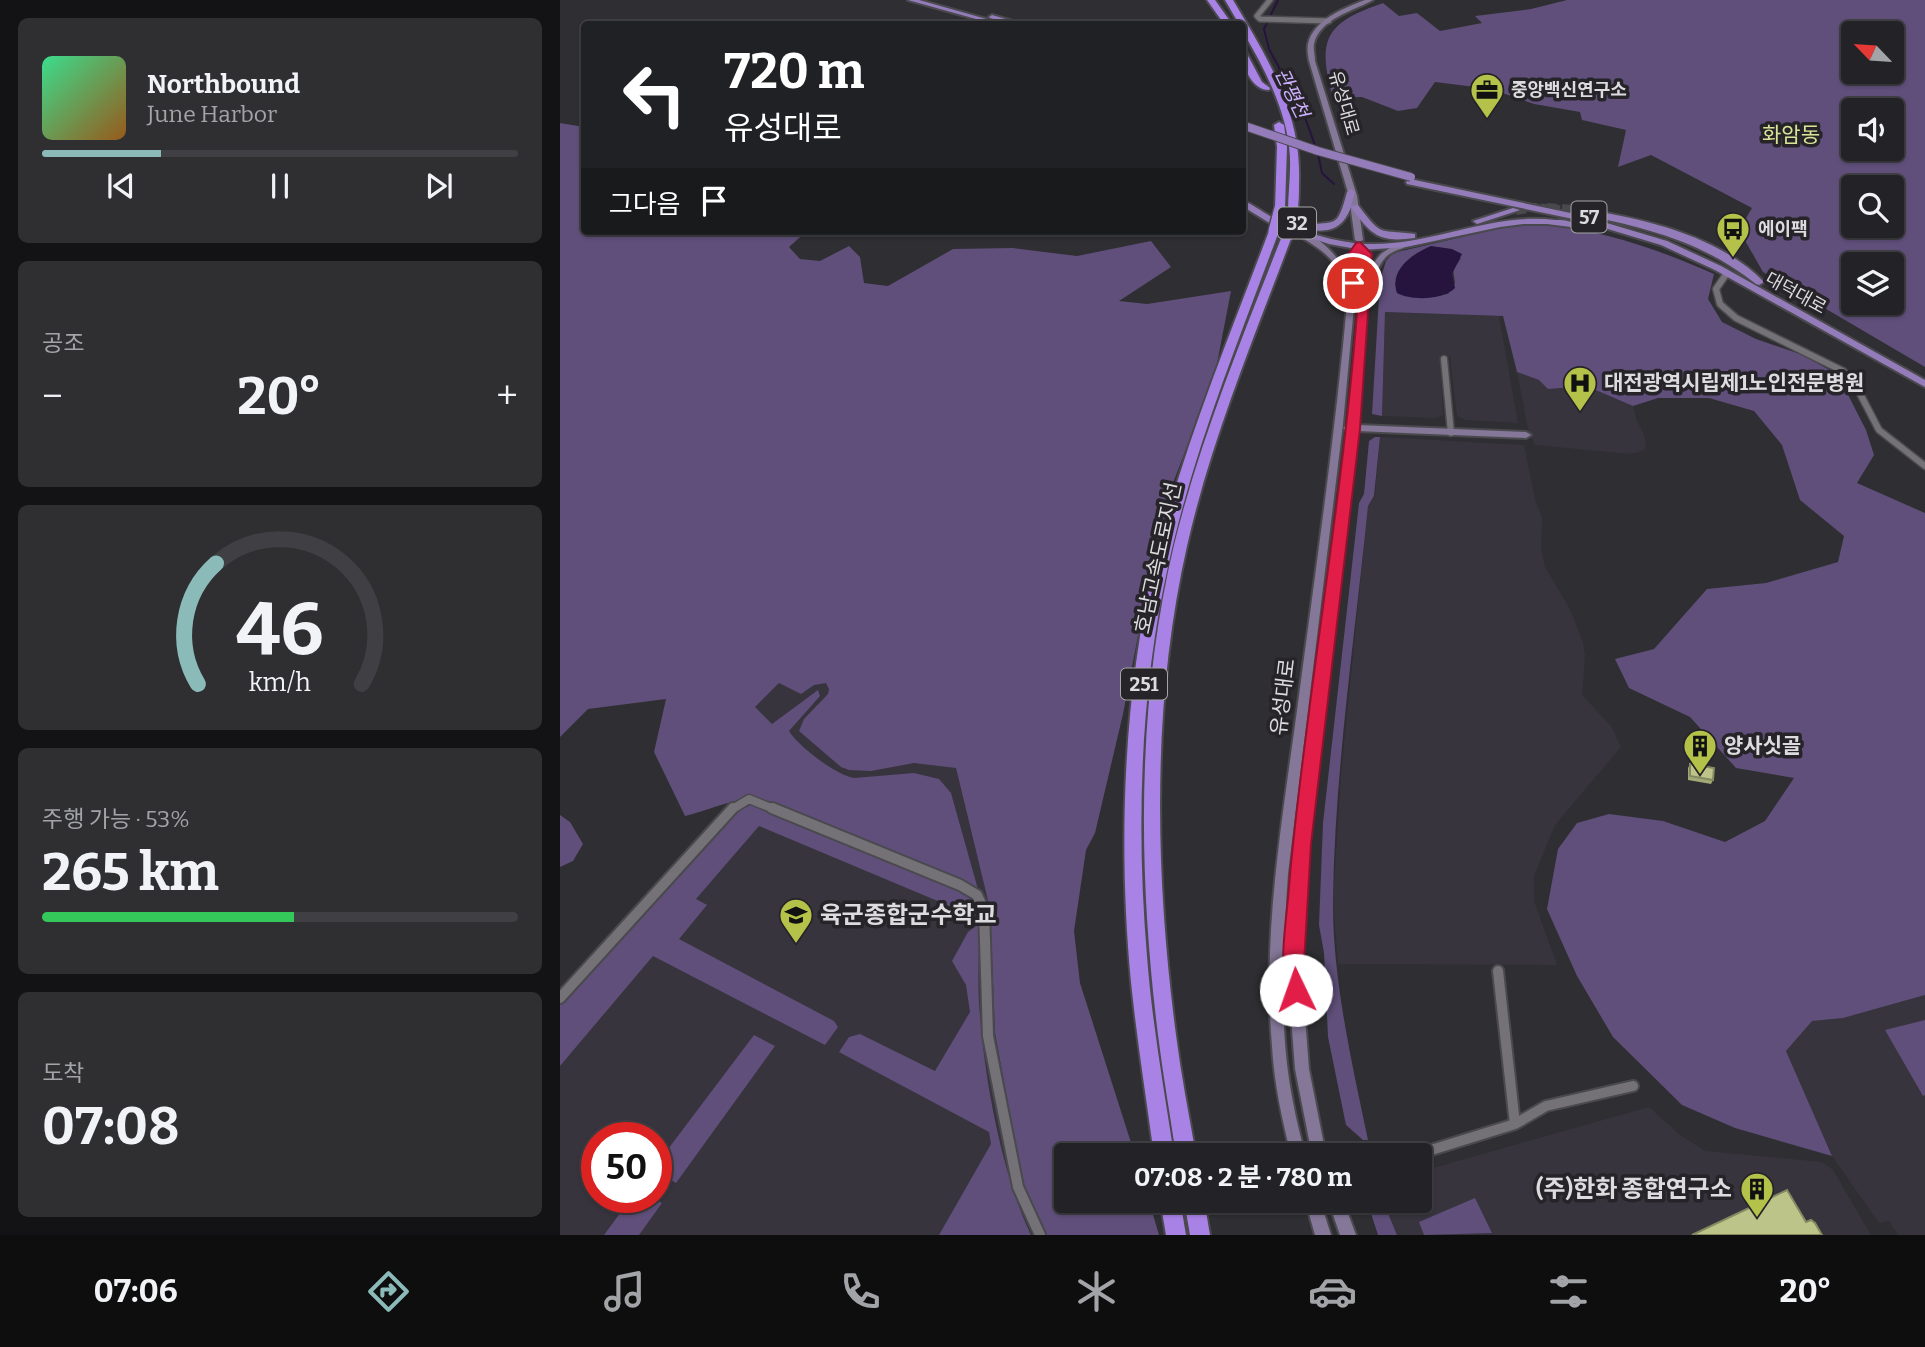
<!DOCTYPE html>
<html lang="ko">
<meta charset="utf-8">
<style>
:root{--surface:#232226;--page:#2f2f32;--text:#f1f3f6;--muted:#a3a4a7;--line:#403f43;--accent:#8bbbb9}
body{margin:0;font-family:Bitter,"Noto Sans KR",serif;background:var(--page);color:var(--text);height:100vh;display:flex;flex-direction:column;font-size:26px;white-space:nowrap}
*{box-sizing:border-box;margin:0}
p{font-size:23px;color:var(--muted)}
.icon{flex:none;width:38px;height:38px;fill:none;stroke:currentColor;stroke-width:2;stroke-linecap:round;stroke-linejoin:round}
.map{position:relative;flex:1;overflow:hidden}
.panel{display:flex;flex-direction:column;gap:18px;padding:18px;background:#131315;width:560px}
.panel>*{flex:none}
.hud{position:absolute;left:21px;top:21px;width:665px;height:214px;border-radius:7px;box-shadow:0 2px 5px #0004,0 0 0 2px var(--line);background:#202124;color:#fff;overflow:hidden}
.needle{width:46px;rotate:295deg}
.tools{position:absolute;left:1281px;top:21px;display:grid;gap:14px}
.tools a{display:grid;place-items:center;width:63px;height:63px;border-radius:7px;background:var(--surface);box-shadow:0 2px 5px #0004,0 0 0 2px var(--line);font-size:35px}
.speed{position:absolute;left:21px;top:1122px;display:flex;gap:14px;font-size:35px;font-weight:700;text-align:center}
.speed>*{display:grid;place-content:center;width:91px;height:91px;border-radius:50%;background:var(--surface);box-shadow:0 2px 5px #0004,0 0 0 2px var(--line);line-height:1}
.speed .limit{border:10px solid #d22;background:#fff;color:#111}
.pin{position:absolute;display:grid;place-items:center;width:60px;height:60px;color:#fff;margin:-30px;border:4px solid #fff;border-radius:50%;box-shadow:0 2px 7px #0007}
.me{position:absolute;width:77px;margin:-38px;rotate:357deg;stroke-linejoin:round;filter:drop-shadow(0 0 5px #0008)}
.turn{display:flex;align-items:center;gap:24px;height:147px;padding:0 28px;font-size:32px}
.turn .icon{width:91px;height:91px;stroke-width:2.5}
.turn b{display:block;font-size:49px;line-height:60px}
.then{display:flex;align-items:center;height:66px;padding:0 28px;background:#0003;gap:14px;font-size:26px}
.big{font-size:52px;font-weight:700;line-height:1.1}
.panel .tile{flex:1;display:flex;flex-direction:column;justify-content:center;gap:10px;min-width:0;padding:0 24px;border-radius:10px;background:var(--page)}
.panel .dial{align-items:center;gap:0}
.dial svg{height:182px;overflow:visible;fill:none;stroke:var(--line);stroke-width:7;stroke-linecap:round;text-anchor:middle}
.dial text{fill:var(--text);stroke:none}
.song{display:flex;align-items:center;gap:21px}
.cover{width:84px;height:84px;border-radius:10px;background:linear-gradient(135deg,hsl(150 70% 55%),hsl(30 70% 35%))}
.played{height:7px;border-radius:4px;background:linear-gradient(90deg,var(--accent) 25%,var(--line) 25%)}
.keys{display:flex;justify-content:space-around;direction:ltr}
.heat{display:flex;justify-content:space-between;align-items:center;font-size:38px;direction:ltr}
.charge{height:10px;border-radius:5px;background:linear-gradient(90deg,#34c759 53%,var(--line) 0)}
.trip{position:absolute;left:494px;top:1143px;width:378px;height:70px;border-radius:7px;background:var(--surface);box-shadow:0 2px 5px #0004,0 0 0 2px var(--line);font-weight:700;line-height:70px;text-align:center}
.tabs{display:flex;height:112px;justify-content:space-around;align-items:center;background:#0e0e0f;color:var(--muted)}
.tabs .icon{width:49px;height:49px}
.tabs .on{color:var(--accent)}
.tabs b{font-size:32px;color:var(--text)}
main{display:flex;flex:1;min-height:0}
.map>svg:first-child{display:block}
</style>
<main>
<section class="panel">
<div class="tile">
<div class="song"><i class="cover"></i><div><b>Northbound</b><p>June Harbor</p></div></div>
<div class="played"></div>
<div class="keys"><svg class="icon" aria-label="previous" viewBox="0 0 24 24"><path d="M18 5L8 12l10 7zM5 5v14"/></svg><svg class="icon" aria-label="pause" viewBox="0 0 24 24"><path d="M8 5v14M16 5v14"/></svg><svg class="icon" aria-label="next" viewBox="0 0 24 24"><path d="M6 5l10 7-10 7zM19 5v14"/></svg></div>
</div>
<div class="tile"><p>공조</p>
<div class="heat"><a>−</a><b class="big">20°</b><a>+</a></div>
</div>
<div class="tile dial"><svg viewBox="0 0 100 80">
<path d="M14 69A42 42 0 1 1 86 69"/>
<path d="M14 69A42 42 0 0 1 22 16" stroke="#8bbbb9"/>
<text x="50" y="56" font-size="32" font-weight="700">46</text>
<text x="50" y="72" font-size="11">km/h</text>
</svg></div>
<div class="tile"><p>주행 가능 · 53%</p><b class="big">265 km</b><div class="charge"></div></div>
<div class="tile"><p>도착</p><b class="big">07:08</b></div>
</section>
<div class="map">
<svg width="1365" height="1235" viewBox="0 0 1365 1235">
<rect width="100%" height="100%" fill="#2f2e32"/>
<path fill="#37343e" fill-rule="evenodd" d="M825,312L939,316L958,423L906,420L897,416L890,357L880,358L883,415L876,418L822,416Z
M957,372L979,380L988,389L1026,386L1073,406L1076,419L1085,437L1086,448L1080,452L1070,454L975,445L968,429Z
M820,437L964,445L975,499L982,518L981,548L985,567L1010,609L1023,642L1025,656L1022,695L1051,726L1061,747L995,825L974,876V901L997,965L778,964L773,900L781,775L808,506L815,496Z
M264,674L396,768L430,909L435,1033L463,1185L487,1235H0V991L76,905L175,803L195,707L219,683ZM37,1138H96V1197H37Z
M1365,995V1235H1338L1329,1221L1319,1223L1272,1156L1226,1051L1251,1021L1283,1018Z
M1089,1107L1119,1134L1145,1151L1262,1162L1273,1170L1311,1235H837L823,1201L859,1200V1172Z"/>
<path fill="#5f4f7a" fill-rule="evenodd" d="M1007,0H1365V367L1203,272L1179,230L1192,208L1091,155L1058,167L1066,130L1022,120L1020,112L974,104L931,89L875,82L857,108L838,111L802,97L773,98C757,40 764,23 823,3L839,16L857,13L880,31L922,23L915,16L971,9ZM1293,33H1332V72H1293ZM1293,110H1332V149H1293ZM1293,187H1332V226H1293ZM1293,264H1332V303H1293Z
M0,123L24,127V231H167L176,235L184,231H247L229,247L240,259L260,261L289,246L300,257L304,283L328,286L393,249L453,248L517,256L591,241L611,267L559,301L587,304L671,291L655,374L613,483L591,568L563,714L535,833L526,850L514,931L520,983L575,1155H506V1200L589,1201L599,1235H487L463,1185L435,1033L430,909L396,768L354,763L311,771L289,770L281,767L239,731L244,719L268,694L269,689L266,683L254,685L241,694L219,683L195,707L212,724L258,690L260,696L229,731C239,747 276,775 294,778L354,773L379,779L391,793L419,893L354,862L198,798C185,795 142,812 125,816L94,752L106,699L28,709L0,737Z
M982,225C1041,229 1100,250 1154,274L1148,299L1162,322L1196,339L1243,355L1278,375L1306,430L1314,455L1297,483L1365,513V995L1283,1018L1252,1021L1226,1051L1272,1156L1175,1128L1122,1105L1053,1037L1017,976L987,909L998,849L1017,823L1049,814L1103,821L1165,842L1205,821L1234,778L1176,768L1130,717L1069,688L1055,659L1094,649L1147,589L1206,583L1278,562L1284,536L1240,500L1222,445L1194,411L1149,398H1098L1073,406L1026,386L988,389L979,380L957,372L943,316L825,312L822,416L812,414L820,280L826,261L833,253L945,227ZM901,258L893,270L895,283L888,294L854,297L835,285L840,272Z
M815,437H820L814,496L808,506C795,636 775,769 773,898C772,978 792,1063 808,1140H803L786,1125L768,1037L764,953L759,925L763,823L799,503L804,494L809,441Z
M192,804L397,889L412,899L413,903L409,908L399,910L199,826L136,899L147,905L119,939L274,1021L278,1027L265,1045L93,956L0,1066V1003L173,814Z
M0,815L10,822L23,844L13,861L0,867Z
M420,923C419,953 417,984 420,1015C425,1082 442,1174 471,1235H379L431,1144L429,1132L279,1052L289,1037L300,1034L375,1071L410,1012L406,985L392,961L408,932Z
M1365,1020V1095L1363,1096L1325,1030Z
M194,1035L215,1046L116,1183L96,1171V1165Z
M72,1197H91L102,1203L79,1235H44Z
M915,1198L932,1233L864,1235L859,1222Z
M807,1201H823L837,1235H818Z"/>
<path fill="#26143f" d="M871,246L892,249L902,254L892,274L895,288C883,300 852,301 837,293C829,270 852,254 871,246Z"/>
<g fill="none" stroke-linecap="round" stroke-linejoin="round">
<path stroke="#26143f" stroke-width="2" d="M718,0L704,29L709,49L743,112L756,148
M758,154L762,173L774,184"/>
<path stroke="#49484c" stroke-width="8" stroke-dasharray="8 3.5" stroke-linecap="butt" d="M958,210L975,207L1010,210"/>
<path stroke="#49484c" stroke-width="10" stroke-dasharray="10 5" stroke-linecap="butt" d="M987,208L1014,210
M956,210L969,208"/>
<defs>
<path id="street-far3" d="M710,0L697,16L700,19L769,21"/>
<path id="street-far2" d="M1167,273L1156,289L1160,304L1176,318L1283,371L1295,384L1319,430L1365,466
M884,359L891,433"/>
<path id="street-far1" d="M171,810L189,799L216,810"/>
<path id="street" d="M212,808L400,885L417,895L424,910L428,1036L458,1187L480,1235
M938,971L955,1124
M0,998L173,808
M855,1155L955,1124L986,1106L1073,1086"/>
<path id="secondary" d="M805,0H813C794,11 760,18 754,44C753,49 755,55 755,61L797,196L803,240L799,242L795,240L789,196L749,61C748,56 747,49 748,44C753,20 784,8 805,0Z
M736,230C756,231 782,260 789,277L791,253L797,244H803L811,254L810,272C817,254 825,249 843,243H846L850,245C842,249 831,251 825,258C817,266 817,280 808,287L798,425L966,432L971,435L966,438L797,431L748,844L741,964L749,1069L766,1155H752L735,1069L727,964L736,844L788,431L783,428L789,425L803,254L800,251L799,253L783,424L728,874C723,950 718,1027 733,1102C736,1120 741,1137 745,1155H731C722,1119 714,1083 712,1046C702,931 723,816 738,703C756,567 776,430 788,293C783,287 783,279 779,272C771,254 752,244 736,234Z
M745,1200H760L771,1235H755Z
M768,1200H783L796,1235H780Z"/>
<path id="primary" d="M348,0H359L444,24H434Z
M432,15L460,23L462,24H452L430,18L429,17Z
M850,179L1020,215L1107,241L1161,266L1365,380V387L1155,270L1101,245L1018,220L847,184L846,182Z
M791,189L795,192L791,206L798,205C823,238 818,229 855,234V238C819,243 811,235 791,207C782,231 767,233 744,229V225C777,221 777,229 787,192Z
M682,200C692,204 701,211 710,216C739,231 775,243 808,244C871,246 931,212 995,220C1002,220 1009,220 1015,224L1011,227L987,224H963L940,227L846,247L802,250L769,244L733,232L708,222L682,206Z
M953,208L960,210L917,224L913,221Z
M1019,208C1082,219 1157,234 1204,282L1199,285L1196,284C1139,239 1084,228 1016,213L1015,211Z"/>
<path id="highway" d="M647,0H655L672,24H664Z
M665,0H673C707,57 742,113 739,182C739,192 739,204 737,214L728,212C728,190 732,168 729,146C724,105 703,66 682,30V24H679Z
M682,50L686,52L702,82L710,88L709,90C691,90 682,65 682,50Z
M719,122L724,125L727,147L725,208L720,211L715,208L717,147L714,125Z
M714,228L719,231C679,340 634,448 609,562C580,689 576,826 587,956C592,1023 604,1089 614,1155H594C586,1097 577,1040 571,982C558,846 563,694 595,561C623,447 668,340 709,231Z
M727,233L732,236C694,338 651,440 627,546C591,705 595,875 616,1035C621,1075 629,1115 636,1155H616C610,1115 603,1075 598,1035C578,874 576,704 614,545C640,439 682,338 722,236Z
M600,1200H620L626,1235H606Z
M624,1200H644L650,1235H630Z"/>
</defs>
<use href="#street-far3" stroke="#4a494d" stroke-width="8"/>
<use href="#street-far2" stroke="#4a494d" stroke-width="9"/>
<use href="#street-far1" stroke="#4a494d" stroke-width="11"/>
<use href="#street" stroke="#4a494d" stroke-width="14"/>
<use href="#secondary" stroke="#4a494d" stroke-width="4"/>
<use href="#primary" stroke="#4a494d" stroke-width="4"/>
<use href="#highway" stroke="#4a494d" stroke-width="4"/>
<use href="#street-far3" stroke="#747277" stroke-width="5"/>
<use href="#street-far2" stroke="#747277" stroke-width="6"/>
<use href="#street-far1" stroke="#747277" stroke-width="8"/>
<use href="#street" stroke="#747277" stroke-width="10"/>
<use href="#secondary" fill="#847798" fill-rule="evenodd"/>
<use href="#primary" fill="#947cba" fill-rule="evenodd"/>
<use href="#highway" fill="#a982e6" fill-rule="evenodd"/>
<defs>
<path id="primary-bridge" d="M682,125L758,151L851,177"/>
<path id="highway-bridge" d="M714,231L720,208
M727,236L733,212"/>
</defs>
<use href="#primary-bridge" stroke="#4a494d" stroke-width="10" stroke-linecap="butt"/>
<use href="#highway-bridge" stroke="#4a494d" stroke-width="14" stroke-linecap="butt"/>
<use href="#primary-bridge" stroke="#947cba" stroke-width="8"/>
<use href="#highway-bridge" stroke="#a982e6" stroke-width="11"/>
</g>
<path fill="#a2a976" d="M1130,764L1153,780L1151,784L1128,780V768Z"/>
<path fill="#bcc489" stroke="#848960" stroke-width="2" d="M1130,764L1154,768L1153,780L1130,776Z
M1227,1190L1246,1222L1251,1220L1255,1223L1262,1235H1132Z"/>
<path fill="#e11d48" stroke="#92132f" stroke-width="2" d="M800,242L812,254L800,429L751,844L744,964L746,990L743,997L736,1000L729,997C717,969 727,917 729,887C734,823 743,760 751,696C769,559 790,422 799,284L793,287L787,283L789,253L796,243Z"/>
<defs>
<symbol id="office-pin" viewBox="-11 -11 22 30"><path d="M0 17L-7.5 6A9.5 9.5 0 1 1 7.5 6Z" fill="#b5c249" stroke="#262428"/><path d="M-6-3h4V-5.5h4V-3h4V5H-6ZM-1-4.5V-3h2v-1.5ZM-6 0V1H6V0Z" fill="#111"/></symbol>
<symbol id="bus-pin" viewBox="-11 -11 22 30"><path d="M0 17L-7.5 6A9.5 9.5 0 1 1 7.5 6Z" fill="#b5c249" stroke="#262428"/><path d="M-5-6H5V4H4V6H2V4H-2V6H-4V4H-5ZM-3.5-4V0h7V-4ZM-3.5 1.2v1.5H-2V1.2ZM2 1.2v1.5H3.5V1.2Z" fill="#111"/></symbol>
<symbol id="hospital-pin" viewBox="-11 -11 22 30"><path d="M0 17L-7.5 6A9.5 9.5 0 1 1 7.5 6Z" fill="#b5c249" stroke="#262428"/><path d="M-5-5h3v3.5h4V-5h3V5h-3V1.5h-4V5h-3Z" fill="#111"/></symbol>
<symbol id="building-pin" viewBox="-11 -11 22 30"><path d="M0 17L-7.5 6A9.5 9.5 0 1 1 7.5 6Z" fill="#b5c249" stroke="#262428"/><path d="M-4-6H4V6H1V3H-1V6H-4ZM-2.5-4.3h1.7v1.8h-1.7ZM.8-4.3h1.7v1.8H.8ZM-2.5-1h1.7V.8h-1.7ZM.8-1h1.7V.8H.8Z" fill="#111"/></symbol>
<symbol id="university-pin" viewBox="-11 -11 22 30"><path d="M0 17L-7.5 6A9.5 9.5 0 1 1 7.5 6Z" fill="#b5c249" stroke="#262428"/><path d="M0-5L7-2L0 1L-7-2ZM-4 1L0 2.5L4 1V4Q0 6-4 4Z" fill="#111"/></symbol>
</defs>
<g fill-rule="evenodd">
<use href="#office-pin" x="908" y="71" width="38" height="52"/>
<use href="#bus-pin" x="1154" y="210" width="38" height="52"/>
<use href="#hospital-pin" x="1001" y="364" width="38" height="52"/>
<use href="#building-pin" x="1121" y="727" width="38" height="52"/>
<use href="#university-pin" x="217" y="896" width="38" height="52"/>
<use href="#building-pin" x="1178" y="1170" width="38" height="52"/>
</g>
<g text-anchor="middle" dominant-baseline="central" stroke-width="7" stroke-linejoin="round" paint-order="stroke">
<g font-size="18" font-weight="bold" fill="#dcdbde" stroke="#262428" text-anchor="start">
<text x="951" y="90">중앙백신연구소</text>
<text x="1198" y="229">에이팩</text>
</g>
<g font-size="18" fill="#dcdbde" stroke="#262428">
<text transform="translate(784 103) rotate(74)">유성대로</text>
<text transform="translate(1236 293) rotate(29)">대덕대로</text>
</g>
<g font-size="19" font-style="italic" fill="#cdb1fe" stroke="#262428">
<text transform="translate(732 93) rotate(64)">관평천</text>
</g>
<g fill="#262428" stroke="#a5a4a7" stroke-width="2">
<rect x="1011.5" y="201.5" width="35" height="31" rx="5"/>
<rect x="718" y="207.5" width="38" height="31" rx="5"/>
<rect x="561" y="668.5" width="46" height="31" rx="5"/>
</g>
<g font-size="19" font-weight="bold" fill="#dcdbde">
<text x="1029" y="217">57</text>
<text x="737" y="223">32</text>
<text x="584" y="684">251</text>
</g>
<g font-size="21" fill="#d9e496" stroke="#262428">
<text x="1231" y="135">화암동</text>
</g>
<g font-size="21" font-weight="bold" fill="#dcdbde" stroke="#262428" text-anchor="start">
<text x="1044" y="383">대전광역시립제1노인전문병원</text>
<text x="1164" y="746">양사싯골</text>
</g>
<g font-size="21" fill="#dcdbde" stroke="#262428">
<text transform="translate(598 558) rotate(-78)">호남고속도로지선</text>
<text transform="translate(723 697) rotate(-83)">유성대로</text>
</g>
<g font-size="24" font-weight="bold" fill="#dcdbde" stroke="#262428" text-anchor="start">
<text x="260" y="915">육군종합군수학교</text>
<text x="1172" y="1189" text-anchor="end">(주)한화 종합연구소</text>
</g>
</g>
</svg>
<div class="tools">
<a><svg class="needle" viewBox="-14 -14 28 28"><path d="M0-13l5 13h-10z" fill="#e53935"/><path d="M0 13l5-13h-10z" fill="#a3a4a7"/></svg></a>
<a><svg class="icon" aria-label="sound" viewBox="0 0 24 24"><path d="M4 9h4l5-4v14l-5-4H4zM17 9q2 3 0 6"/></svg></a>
<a><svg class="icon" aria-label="search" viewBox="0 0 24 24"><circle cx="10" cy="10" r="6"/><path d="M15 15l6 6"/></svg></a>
<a><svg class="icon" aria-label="layers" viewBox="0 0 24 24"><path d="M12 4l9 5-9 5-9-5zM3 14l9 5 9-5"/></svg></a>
</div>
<div class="speed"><div class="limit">50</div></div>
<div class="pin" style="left:793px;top:283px;background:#d93025"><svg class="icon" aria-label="arrive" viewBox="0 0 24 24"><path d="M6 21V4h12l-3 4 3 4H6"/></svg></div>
<svg class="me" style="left:736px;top:990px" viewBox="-20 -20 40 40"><circle r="19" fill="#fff"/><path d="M0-13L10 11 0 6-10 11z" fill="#e11d48"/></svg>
<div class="trip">07:08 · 2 분 · 780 m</div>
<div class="hud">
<div class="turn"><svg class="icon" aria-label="left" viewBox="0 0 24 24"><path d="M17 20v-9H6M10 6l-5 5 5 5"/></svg><div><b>720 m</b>유성대로</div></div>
<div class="then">그다음<svg class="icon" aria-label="arrive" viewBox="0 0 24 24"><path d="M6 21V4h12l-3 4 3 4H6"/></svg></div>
</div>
</div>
</main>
<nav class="tabs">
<b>07:06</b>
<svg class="icon on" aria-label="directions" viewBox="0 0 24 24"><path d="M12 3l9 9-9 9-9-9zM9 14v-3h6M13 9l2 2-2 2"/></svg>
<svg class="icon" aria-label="music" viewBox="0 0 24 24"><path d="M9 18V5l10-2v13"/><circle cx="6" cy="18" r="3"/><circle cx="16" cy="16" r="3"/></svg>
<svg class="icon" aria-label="phone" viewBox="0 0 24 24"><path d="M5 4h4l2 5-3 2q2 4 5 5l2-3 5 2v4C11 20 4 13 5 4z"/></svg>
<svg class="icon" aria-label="climate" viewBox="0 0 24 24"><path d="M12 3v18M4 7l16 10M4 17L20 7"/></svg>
<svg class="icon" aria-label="car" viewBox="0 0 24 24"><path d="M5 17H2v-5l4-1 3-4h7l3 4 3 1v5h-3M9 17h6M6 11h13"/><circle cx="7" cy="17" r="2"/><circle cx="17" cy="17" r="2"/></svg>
<svg class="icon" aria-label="filters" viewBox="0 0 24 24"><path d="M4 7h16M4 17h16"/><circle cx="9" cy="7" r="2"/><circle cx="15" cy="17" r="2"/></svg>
<b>20°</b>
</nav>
